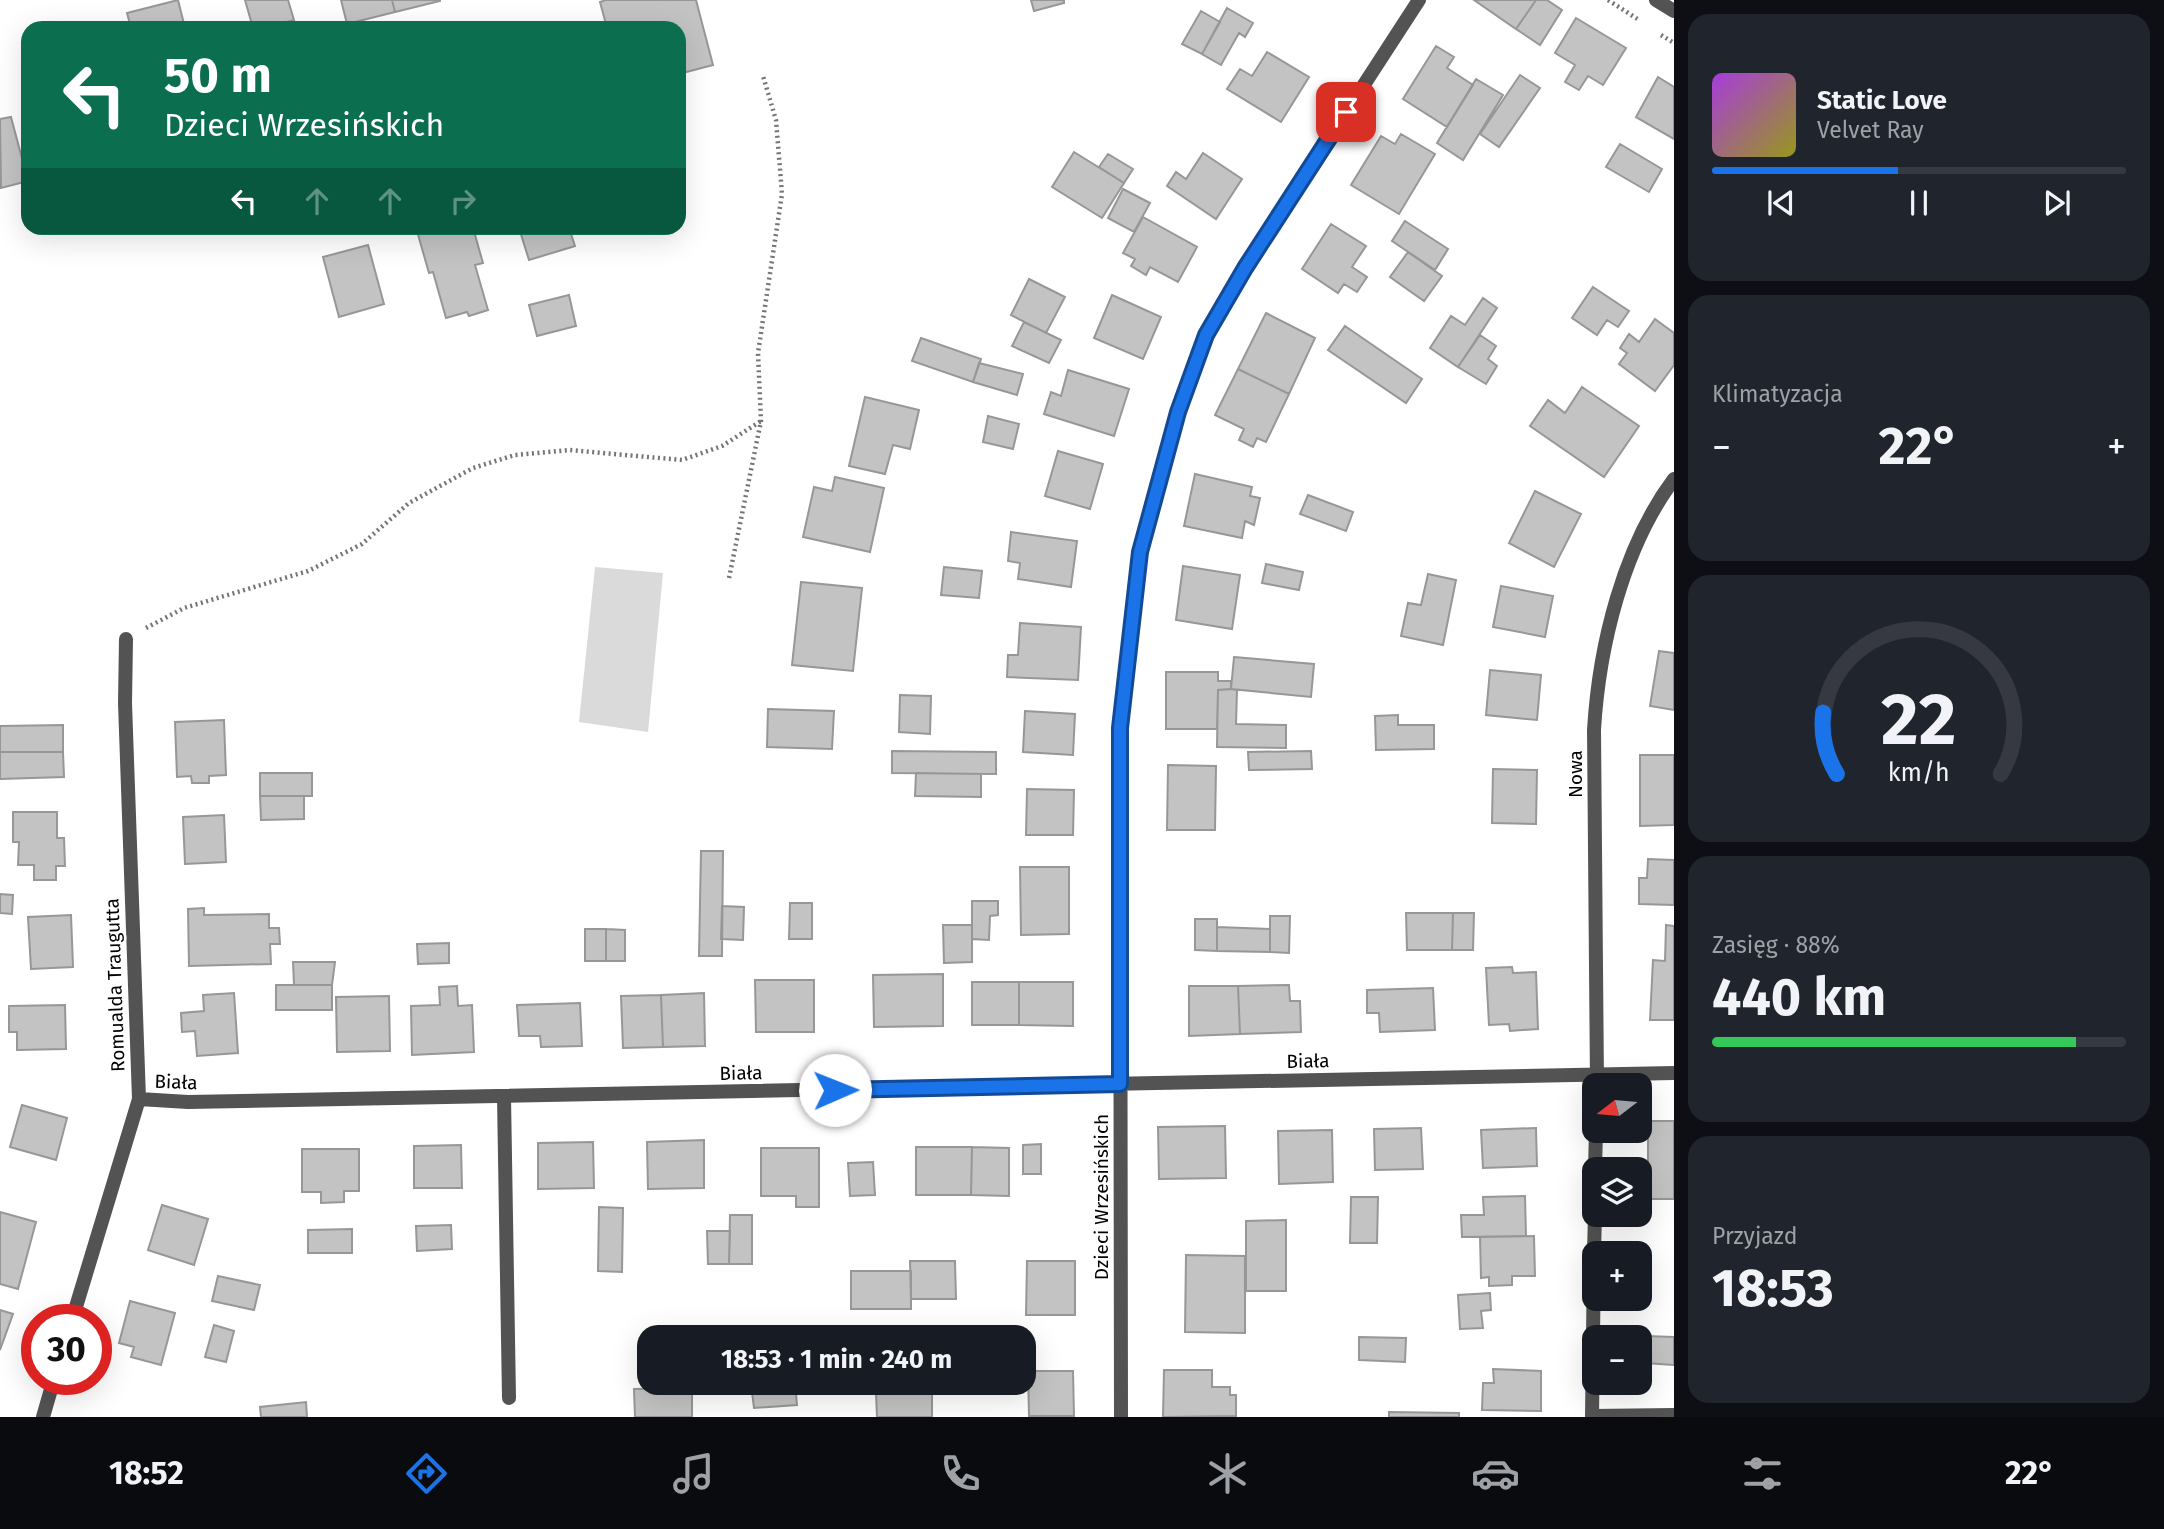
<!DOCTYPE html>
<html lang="pl">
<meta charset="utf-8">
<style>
:root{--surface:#171b24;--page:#20242c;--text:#f1f3f6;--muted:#9ea1a6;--line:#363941;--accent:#1a73e8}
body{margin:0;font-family:"Fira Sans",sans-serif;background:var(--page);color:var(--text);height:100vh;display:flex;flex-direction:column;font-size:26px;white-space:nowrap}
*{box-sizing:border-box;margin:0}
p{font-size:23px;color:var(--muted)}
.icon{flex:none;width:38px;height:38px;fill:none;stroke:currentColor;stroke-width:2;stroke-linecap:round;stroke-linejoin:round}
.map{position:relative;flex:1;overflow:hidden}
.drawer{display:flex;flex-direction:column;gap:14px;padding:14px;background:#0d0f14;width:490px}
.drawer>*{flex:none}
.top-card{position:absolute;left:21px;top:21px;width:665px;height:214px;border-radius:21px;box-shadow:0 7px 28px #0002;background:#0b6e4f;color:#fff;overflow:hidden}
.needle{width:46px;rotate:254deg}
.buttons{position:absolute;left:1582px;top:1073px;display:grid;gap:14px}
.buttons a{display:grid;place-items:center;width:70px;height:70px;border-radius:14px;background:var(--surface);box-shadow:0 7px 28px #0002;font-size:35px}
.speed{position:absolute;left:21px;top:1304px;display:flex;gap:14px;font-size:35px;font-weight:700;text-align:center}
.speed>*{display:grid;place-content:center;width:91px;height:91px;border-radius:50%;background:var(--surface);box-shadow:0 7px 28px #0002;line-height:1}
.speed .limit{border:10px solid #d22;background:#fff;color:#111}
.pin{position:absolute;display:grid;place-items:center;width:60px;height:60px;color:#fff;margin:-30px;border-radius:14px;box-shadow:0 4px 10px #0006}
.me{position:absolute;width:77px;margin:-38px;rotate:89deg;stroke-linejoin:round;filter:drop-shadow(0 0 5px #0008)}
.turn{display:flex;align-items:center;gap:24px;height:147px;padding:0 28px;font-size:32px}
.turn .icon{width:91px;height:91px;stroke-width:2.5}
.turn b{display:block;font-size:49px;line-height:60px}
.lanes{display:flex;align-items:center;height:66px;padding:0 28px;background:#0003;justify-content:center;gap:35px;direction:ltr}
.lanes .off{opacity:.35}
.big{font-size:52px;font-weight:700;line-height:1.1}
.drawer .widget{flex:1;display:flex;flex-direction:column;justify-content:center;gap:10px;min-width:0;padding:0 24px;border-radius:21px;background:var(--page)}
.drawer .dial{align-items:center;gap:0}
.dial svg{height:182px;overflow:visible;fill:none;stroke:var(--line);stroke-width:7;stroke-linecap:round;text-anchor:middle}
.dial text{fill:var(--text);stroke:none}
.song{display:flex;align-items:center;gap:21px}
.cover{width:84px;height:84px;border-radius:10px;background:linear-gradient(135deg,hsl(280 70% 55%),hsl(60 70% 35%))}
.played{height:7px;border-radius:4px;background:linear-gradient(90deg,var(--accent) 45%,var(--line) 45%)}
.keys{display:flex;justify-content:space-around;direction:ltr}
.heat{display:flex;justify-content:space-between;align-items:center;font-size:38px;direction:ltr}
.charge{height:10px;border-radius:5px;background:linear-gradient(90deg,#34c759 88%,var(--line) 0)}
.trip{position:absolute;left:637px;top:1325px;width:399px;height:70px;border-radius:21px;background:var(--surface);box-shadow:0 7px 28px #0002;font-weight:700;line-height:70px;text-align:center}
.tabs{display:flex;height:112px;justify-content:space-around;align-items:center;background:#090b0e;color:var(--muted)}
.tabs .icon{width:49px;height:49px}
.tabs .on{color:var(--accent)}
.tabs b{font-size:32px;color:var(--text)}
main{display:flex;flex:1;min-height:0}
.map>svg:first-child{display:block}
</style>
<main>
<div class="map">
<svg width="1674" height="1417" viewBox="0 0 1674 1417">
<rect width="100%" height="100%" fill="#fff"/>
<path fill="#dadada" d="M595,567L663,573L648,732L579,722Z"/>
<path fill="#c3c3c3" stroke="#979797" stroke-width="2" d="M178,0L185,28H131L127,13Z
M245,0H288L294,20L265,28H253Z
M341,0H392L395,12L347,24Z
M392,0H440V1L395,12Z
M606,0H696L713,65L679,74V28H607L600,2Z
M1031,0H1064V3L1034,11Z
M1474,0H1536L1516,29Z
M1536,0H1547L1562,10L1540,45L1516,29Z
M1227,8L1253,23L1245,37L1239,33L1221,65L1202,54Z
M1201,11L1220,22L1202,54L1182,44Z
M1576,18L1626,48L1603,85L1588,76L1579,90L1565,82L1575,65L1555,53Z
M1436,46L1454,57L1447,68L1473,85L1447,127L1403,99Z
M1267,52L1309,77L1281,122L1227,89L1240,69L1252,76Z
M1520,75L1540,88L1499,147L1480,134Z
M1658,77L1674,87V139L1636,117Z
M1476,79L1503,95L1463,160L1437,143Z
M11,117L28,181L1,188L0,119Z
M1401,134L1435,154L1399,214L1351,185L1381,136L1395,144Z
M1620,144L1662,169L1649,192L1606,167Z
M1074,152L1124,183L1102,218L1052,187Z
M1203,153L1242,179L1216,219L1167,186L1176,172L1186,179Z
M1108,154L1133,169L1124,183L1099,167Z
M1123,189L1150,203L1134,232L1108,218Z
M1143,217L1197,247L1178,282L1150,267L1146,275L1131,266L1135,259L1123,253Z
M1405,221L1448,249L1435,270L1392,241Z
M1331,224L1366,246L1352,267L1367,277L1357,292L1344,284L1338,293L1302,269Z
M430,228H473L483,263L475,265L488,310L469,316L467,312L446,318L433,272L429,273L417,231Z
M519,228H569L575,246L529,260Z
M368,245L384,304L339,317L323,257Z
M1408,252L1442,276L1424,301L1390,277Z
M1029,279L1065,297L1046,333L1011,315Z
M1593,287L1629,311L1618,327L1607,320L1597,335L1572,318Z
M569,295L576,326L537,336L529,305Z
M1112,295L1161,317L1143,359L1094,338Z
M1483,298L1497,308L1458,367L1430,348L1451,316L1465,325Z
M1266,313L1315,338L1289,394L1238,369Z
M1655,319L1674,333V365L1655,391L1619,364L1627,353L1620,348L1629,334L1639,342Z
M1024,322L1061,340L1049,363L1012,346Z
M1345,326L1422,379L1406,403L1328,350Z
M1480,335L1496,346L1488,359L1497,366L1486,384L1458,367Z
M921,338L981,359L973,382L912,361Z
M979,363L1023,374L1017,395L973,382Z
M1238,369L1289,394L1266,442L1257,438L1253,447L1239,440L1244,429L1215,415Z
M1068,370L1129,389L1114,436L1044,414L1051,392L1061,396Z
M1582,387L1639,426L1604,477L1530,426L1548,400L1565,413Z
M865,397L919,410L910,449L893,445L885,474L849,466Z
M988,416L1019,424L1013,449L983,442Z
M1058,451L1103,464L1090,509L1045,496Z
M1195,474L1252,487L1250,496L1260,498L1254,525L1245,521L1242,538L1184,526Z
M835,477L884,488L870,552L803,537L814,487L832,491Z
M1535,491L1581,514L1554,567L1509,543Z
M1308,495L1353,512L1346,531L1300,514Z
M1011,532L1077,541L1071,587L1018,579L1020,563L1008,561Z
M1266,564L1303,572L1299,590L1262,583Z
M1183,566L1240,575L1232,629L1176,620Z
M944,567L982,571L979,598L941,595Z
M1428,574L1456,580L1443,645L1401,636L1408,603L1421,605Z
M801,582L862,588L853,671L792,665Z
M1501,586L1553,596L1545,637L1493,627Z
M1020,623L1081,627L1078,680L1007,677L1008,655H1018Z
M1659,651L1674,653V710L1650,706Z
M1234,657L1314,664L1311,697L1231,689Z
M1490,670L1541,675L1537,720L1486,715Z
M1166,672H1218V681H1231V689L1218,690L1217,729H1166Z
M1231,689L1237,690L1236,724L1286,725V748L1217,747L1218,690Z
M900,695L931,696L930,734L899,732Z
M768,709L834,711L832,749L767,747Z
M1025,711L1075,714L1073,755L1023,752Z
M1398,715V725H1434V749L1376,750L1375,716Z
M224,720L226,775L209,776V783H192L191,776L177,777L175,722Z
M63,725V752H0V726Z
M892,751L996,752V774L892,773Z
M1311,751L1312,769L1249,770L1248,752Z
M0,752H63L64,777L0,779Z
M1640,755H1674V825L1640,826Z
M1168,765L1216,766L1215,830H1167Z
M1493,769L1537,770L1536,824L1492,823Z
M260,773H312V796H260Z
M916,773L981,774V797L915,796Z
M1027,789L1074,790L1073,835H1026Z
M260,796H304V819L261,820Z
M13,812H57V838H64L65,866H56V880H34V865H18L19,842H13Z
M224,815L226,862L185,864L183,817Z
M701,851H723L722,956H699Z
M1648,859L1674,860V905L1639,904V878H1647Z
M1020,867H1069V934L1021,935Z
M0,894L13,895L12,914L0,913Z
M972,901H998V915L990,916L989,940L972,939Z
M790,903H812V939H789Z
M722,906L744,907L743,940L721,939Z
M204,908V915L269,914V928H279L280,944H270L271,964L189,966L188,909Z
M1406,913H1453L1452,950H1407Z
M1453,913H1474L1473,950H1452Z
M71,915L73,967L31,969L28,917Z
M1270,916H1290L1289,953L1270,952Z
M1195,919H1217V951L1195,950Z
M943,925H972V962L944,963Z
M1666,925L1674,926V1020H1650L1653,960L1665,961Z
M1217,927L1270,929V952L1217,951Z
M585,929H606V961H585Z
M606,929L625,930V961H606Z
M449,943V963L418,964L417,944Z
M293,962H335L332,985H294Z
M1512,967L1513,973L1536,972L1538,1029L1510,1031L1509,1024L1489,1025L1486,968Z
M943,974V1026L874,1027L873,975Z
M755,980H814V1032H756Z
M972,982H1019V1025H972Z
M1019,982H1073V1026L1019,1025Z
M276,985H332V1010H276Z
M1289,985L1290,1001H1300L1301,1032L1240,1034L1238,986Z
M457,986L458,1006L472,1005L474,1052L412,1055L411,1006L440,1005L439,987Z
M1189,986H1238L1240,1034L1189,1036Z
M1433,988L1435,1030L1380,1032L1379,1013H1367V990Z
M234,993L238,1053L197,1056L195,1031L182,1032L181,1013L204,1011L203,995Z
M704,993L705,1046L663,1047L661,995Z
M661,995L663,1047L623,1048L621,996Z
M389,996L390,1051L337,1052L336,997Z
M580,1003L582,1046L541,1047L540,1036H519L517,1005Z
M65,1005L66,1049L17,1050V1032H9V1006Z
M22,1105L67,1118L56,1160L10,1147Z
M1648,1121H1674V1199H1648Z
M1225,1126L1226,1178L1159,1179L1158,1127Z
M1421,1128L1423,1169L1375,1170L1374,1129Z
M1536,1128L1537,1166L1483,1168L1481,1130Z
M1332,1130L1333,1182L1279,1184L1278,1131Z
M704,1140V1188L648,1189L647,1142Z
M593,1142L594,1188L538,1189V1143Z
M1041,1144V1174H1023V1145Z
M461,1145L462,1188H414V1146Z
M916,1147H972L971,1195H916Z
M972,1147L1009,1148V1196L971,1195Z
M761,1148H819V1207H796V1196H761Z
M302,1149H359V1191H344V1202L321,1203V1192H302Z
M873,1162L875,1195L850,1196L848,1163Z
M1525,1196L1526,1236L1462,1237L1461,1215H1484L1483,1197Z
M1351,1197H1378L1377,1243H1350Z
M162,1205L208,1219L194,1265L148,1250Z
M599,1207L623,1208L622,1272L598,1271Z
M0,1212L36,1222L18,1289L0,1284Z
M730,1215H752V1264H729Z
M1286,1220V1291H1246V1221Z
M451,1225L452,1249L417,1251L416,1226Z
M352,1229V1253H308V1230Z
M707,1231H730L729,1264H708Z
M1534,1236L1535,1276H1512V1285L1489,1286V1277L1481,1278L1480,1237Z
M1186,1255L1245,1256V1333L1185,1332Z
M910,1261H955L956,1299H911Z
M1027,1261H1075V1315H1026Z
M851,1271H911V1309H851Z
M218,1276L260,1285L254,1310L212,1301Z
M1490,1293L1491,1310L1481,1311L1483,1328L1460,1329L1458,1295Z
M130,1301L175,1313L161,1365L131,1357L134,1347L119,1343Z
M0,1310L13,1314L0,1350Z
M214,1325L234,1331L226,1362L205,1357Z
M1646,1336L1674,1337V1365L1645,1363Z
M1359,1337L1406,1338L1405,1362L1359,1360Z
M1493,1369L1541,1371V1411L1482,1410L1483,1383H1494Z
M1164,1370H1212V1387H1230V1395H1236V1416L1163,1417Z
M1028,1371H1073L1074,1416H1029Z
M744,1382H795L797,1405L754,1408L752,1392L745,1393Z
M884,1382H932V1417H877L876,1393H884Z
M960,1382H1018L1019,1392L975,1393V1387H960Z
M692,1388V1417H635L634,1389Z
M306,1402L307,1417H261L260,1407Z
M1389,1412L1459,1413V1417H1389Z"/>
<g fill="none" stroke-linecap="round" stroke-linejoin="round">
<path stroke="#757575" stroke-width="4.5" stroke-dasharray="2 3.5" stroke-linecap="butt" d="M1608,0L1639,20
M1661,35L1674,43
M729,578L761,421L758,353L782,194L776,120L763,76
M146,628L184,608L308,571L362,544L409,503L473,468L515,455L569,450L682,460L722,446L761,421"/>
<path stroke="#535353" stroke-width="14" d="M504,1097L509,1398
M1592,1416L1674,1415"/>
<path stroke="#535353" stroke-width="14" d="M1597,1084L1594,730C1599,646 1623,547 1674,479
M139,1099L188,1102L1674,1073
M1595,1169L1596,1130
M1594,1253L1595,1214
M72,1320L139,1099L125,703L126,639
M43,1417L54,1379
M1121,1417L1120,728L1140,552L1178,412L1207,335L1245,268L1419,0
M1592,1417L1594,1258"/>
<path stroke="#535353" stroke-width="14" d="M1656,0L1674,11"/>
</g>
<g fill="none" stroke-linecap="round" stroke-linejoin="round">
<defs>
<path id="route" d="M835,1090L1120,1084V728L1140,552L1178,412L1206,335L1245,268L1346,112"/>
</defs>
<use href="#route" stroke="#114b97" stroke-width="18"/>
<use href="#route" stroke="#1a73e8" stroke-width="12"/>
</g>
<g text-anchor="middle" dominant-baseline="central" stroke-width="5" stroke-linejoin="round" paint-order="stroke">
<g font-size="19" fill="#000" stroke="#fff">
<text transform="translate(1575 774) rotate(-90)">Nowa</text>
<text transform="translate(115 985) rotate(-92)">Romualda Traugutta</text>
<text transform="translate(1308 1061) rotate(-1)">Biała</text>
<text transform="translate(741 1073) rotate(-1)">Biała</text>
<text transform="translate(176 1082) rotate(2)">Biała</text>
<text transform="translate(1101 1197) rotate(-90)">Dzieci Wrzesińskich</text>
</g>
</g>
</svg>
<div class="buttons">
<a><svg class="needle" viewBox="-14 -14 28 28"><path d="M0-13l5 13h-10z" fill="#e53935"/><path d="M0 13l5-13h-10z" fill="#9ea1a6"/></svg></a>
<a><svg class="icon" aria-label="layers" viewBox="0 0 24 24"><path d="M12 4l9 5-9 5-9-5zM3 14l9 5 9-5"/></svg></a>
<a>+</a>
<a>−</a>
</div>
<div class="speed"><div class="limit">30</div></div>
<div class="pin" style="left:1346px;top:112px;background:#d93025"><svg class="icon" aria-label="arrive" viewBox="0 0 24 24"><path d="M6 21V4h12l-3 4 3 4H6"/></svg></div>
<svg class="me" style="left:835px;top:1090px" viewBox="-20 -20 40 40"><circle r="19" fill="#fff"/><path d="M0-13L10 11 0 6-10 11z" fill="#1a73e8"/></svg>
<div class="trip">18:53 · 1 min · 240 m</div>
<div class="top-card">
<div class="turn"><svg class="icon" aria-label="left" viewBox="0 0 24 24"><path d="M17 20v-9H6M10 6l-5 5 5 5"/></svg><div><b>50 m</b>Dzieci Wrzesińskich</div></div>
<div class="lanes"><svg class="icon" aria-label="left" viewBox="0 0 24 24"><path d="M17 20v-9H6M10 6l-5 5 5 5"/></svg><svg class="icon off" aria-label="ahead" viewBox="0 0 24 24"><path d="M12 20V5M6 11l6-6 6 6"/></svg><svg class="icon off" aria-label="ahead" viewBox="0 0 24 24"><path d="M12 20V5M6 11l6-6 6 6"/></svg><svg class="icon off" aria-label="right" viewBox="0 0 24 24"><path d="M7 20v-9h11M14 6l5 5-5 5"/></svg></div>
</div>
</div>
<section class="drawer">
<div class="widget">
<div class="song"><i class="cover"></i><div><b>Static Love</b><p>Velvet Ray</p></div></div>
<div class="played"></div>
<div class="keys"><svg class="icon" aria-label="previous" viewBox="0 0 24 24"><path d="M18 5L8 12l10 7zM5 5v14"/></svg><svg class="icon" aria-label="pause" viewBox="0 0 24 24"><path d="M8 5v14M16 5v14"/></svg><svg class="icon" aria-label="next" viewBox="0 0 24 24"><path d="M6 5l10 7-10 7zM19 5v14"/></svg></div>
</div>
<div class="widget"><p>Klimatyzacja</p>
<div class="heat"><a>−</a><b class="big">22°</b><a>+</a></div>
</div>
<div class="widget dial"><svg viewBox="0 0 100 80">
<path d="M14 69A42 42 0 1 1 86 69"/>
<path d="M14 69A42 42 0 0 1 8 42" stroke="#1a73e8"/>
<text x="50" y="56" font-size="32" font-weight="700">22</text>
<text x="50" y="72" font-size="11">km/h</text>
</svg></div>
<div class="widget"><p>Zasięg · 88%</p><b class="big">440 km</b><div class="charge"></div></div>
<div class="widget"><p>Przyjazd</p><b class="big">18:53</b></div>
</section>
</main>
<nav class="tabs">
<b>18:52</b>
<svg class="icon on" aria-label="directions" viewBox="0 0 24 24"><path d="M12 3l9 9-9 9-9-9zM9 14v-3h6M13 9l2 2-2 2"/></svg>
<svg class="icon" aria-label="music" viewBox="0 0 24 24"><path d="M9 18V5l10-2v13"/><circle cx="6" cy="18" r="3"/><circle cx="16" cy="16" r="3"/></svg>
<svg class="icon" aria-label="phone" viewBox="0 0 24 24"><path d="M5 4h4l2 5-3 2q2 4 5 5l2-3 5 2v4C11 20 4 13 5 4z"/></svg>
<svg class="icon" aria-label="climate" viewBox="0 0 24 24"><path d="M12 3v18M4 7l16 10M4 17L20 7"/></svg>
<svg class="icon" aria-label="car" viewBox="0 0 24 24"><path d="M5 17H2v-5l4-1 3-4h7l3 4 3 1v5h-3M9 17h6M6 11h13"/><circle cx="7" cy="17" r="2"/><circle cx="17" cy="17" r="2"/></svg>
<svg class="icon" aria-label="filters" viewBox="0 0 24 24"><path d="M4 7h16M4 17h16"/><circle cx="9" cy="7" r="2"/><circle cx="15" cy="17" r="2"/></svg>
<b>22°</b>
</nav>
